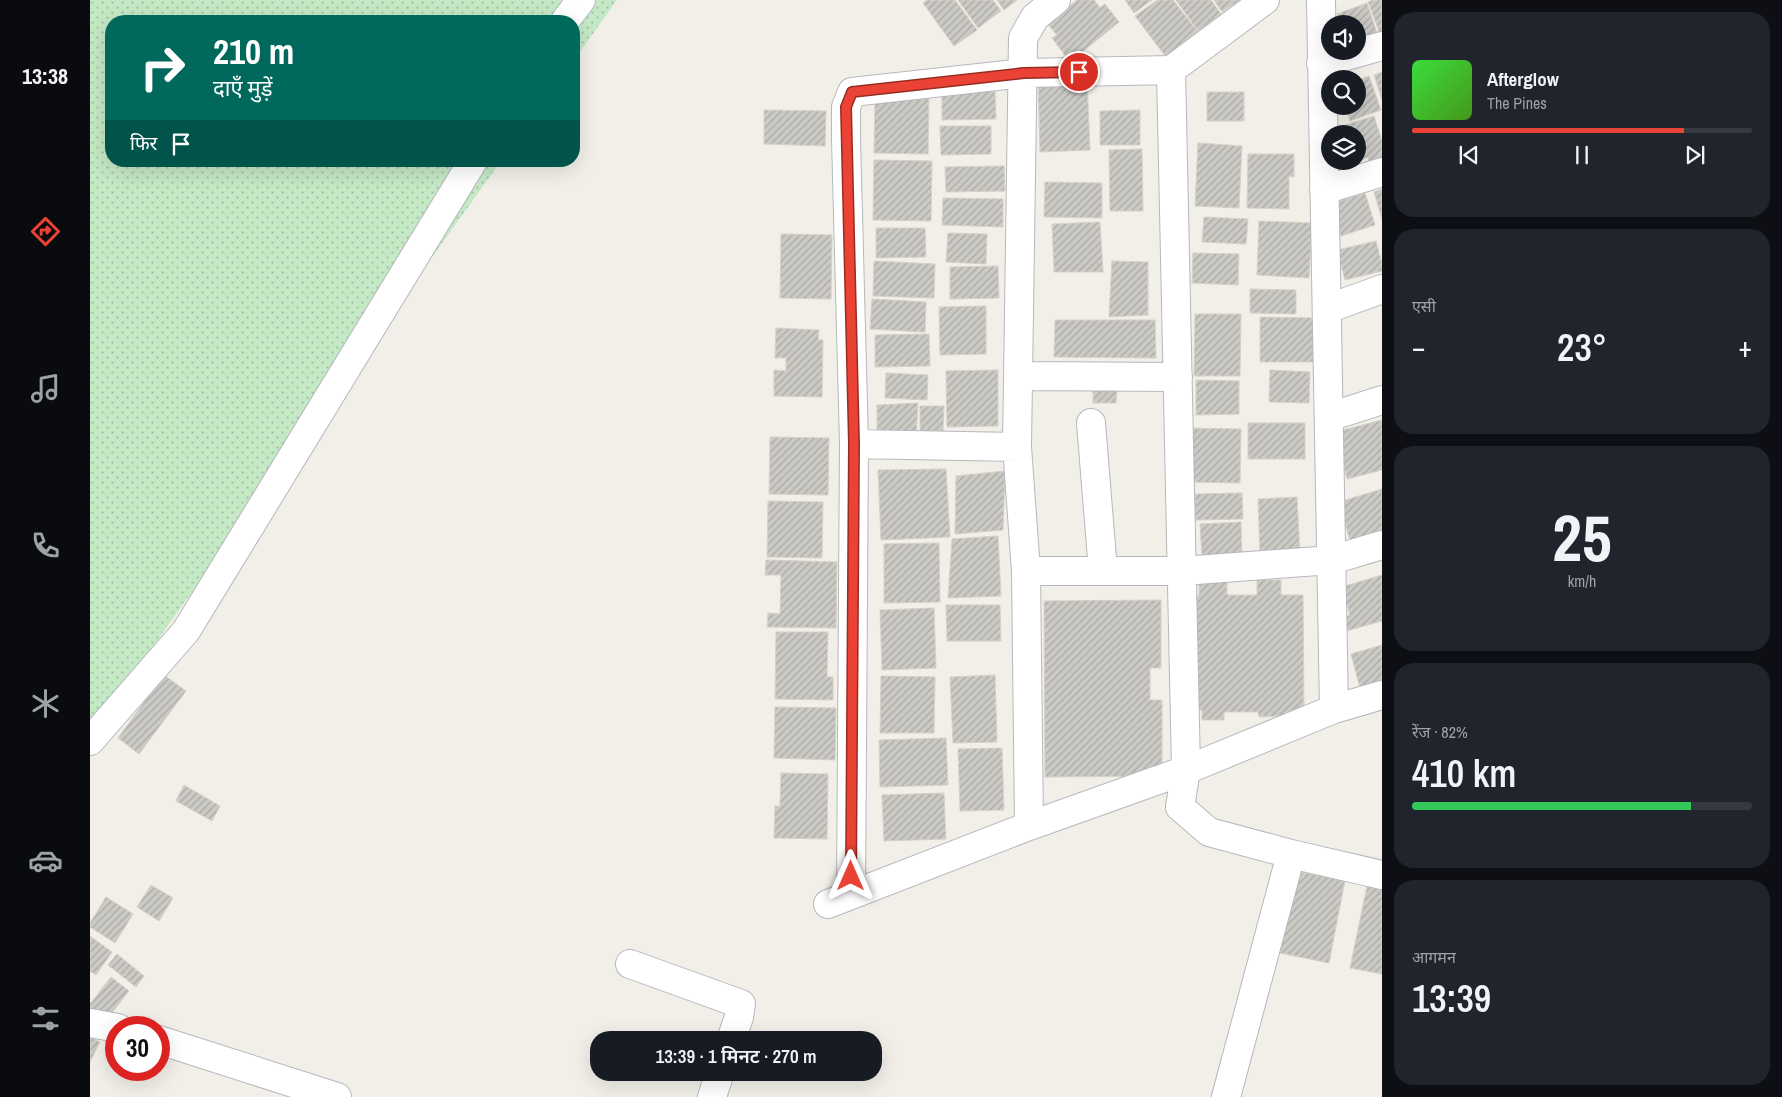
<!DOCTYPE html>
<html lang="hi">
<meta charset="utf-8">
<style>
:root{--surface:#171b24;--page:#20242c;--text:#f1f3f6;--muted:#9ea1a6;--line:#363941;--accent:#ea4335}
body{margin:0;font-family:"Archivo Narrow","Noto Sans Devanagari",sans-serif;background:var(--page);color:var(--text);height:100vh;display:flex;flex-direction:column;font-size:19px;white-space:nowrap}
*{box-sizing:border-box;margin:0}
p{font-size:16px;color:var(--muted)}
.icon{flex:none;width:28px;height:28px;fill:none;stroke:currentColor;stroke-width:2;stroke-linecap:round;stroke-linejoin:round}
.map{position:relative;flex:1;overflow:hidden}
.side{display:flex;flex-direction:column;gap:12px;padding:12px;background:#0d0f14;width:400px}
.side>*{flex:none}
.hud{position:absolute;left:15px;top:15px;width:475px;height:152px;border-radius:20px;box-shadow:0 5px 20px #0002;background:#00695c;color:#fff;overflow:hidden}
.buttons{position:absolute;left:1231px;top:15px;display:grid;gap:10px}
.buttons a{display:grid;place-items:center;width:45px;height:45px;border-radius:50%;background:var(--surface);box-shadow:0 5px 20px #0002;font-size:25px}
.speed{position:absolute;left:15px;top:1016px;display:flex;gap:10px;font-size:25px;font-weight:700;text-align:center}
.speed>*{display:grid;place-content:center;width:65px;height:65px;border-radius:50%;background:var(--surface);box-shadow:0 5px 20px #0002;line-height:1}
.speed .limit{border:8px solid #d22;background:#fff;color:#111}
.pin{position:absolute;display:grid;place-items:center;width:42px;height:42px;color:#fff;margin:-21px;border:2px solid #fff;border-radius:50%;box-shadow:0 1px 5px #0007}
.me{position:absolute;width:55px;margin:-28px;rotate:0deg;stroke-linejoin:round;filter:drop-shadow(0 0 4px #0008)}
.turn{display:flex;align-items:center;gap:18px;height:105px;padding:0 25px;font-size:22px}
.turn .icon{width:65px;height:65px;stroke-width:2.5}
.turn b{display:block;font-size:35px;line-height:42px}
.then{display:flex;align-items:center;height:48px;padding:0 25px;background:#0003;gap:10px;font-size:19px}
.big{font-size:38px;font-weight:600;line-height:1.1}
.side .card{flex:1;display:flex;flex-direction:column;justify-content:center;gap:8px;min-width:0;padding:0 18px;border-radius:20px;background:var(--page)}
.side .dial{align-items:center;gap:0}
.dial b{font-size:65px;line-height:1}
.song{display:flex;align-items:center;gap:15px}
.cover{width:60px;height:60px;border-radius:8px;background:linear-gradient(135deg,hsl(120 70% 55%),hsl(100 70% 35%))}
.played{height:5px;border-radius:2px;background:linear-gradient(90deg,var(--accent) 80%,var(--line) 80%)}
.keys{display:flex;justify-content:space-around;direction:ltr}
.heat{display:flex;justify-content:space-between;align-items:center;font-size:28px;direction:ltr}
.charge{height:8px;border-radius:4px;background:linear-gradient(90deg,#34c759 82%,var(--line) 0)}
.trip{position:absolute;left:500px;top:1031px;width:292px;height:50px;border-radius:20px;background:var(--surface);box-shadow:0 5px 20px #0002;font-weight:600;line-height:50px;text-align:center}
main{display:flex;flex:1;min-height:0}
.tab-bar{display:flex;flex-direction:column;width:90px;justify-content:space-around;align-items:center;background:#090b0e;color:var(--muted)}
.tab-bar .icon{width:35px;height:35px}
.tab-bar .current{color:var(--accent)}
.tab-bar b{font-size:22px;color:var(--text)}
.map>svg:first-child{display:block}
</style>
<main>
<nav class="tab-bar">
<b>13:38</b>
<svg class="icon current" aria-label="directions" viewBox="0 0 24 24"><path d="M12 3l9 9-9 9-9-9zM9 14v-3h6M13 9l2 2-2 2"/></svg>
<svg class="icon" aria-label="music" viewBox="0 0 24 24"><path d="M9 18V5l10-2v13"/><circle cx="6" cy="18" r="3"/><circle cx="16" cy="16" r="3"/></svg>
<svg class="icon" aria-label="phone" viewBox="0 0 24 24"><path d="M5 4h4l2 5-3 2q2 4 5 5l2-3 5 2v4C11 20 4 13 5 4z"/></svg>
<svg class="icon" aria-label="climate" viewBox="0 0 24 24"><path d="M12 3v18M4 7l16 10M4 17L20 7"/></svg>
<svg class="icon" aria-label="car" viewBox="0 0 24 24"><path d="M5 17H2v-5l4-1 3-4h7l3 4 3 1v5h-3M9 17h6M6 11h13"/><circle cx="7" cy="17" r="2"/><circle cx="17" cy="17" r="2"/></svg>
<svg class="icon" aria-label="filters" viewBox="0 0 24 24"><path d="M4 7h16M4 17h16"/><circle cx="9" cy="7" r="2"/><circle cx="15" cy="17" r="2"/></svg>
</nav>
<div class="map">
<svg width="1292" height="1097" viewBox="0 0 1292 1097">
<defs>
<pattern id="grass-dots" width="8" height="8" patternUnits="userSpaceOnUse" patternTransform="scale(1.25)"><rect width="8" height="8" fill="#c5e8c5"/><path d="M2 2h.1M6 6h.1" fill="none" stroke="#a3c0a4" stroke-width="1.8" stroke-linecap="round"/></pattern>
<pattern id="building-hatch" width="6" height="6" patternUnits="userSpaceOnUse" patternTransform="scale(1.25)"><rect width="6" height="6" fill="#cccac5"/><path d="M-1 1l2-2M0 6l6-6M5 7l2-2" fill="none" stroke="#a9a8a4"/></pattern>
</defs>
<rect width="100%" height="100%" fill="#f1efe8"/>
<path fill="url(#grass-dots)" d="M0,0H527L484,60V21H21V161H411L0,734Z"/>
<path fill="url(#building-hatch)" stroke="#d6d1c6" d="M837,0H865L887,30L864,46L833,3Z
M868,0H903L911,11L888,28Z
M907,0H927L914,10Z
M987,0H1004L1010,8L1015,4L1029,22L980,62L962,38L967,35L954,20L974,10Z
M1035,0H1062L1044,13Z
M1067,0H1083L1108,32L1076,57L1045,16Z
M1086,0H1121L1131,14L1108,31Z
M1124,0H1150L1132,12Z
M1283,0H1292V39L1278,2Z
M1277,3L1289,39L1268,46V24H1251L1247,14Z
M1292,72V100L1284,75Z
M1279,76L1291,110L1260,121L1255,106H1268V80Z
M997,79L1000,150L950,152L948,81Z
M905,91L906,119L852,120V92Z
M1117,92H1154V121H1117Z
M785,98L839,99L838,154L784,153Z
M674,110L736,111L735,146L674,144Z
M1050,110V145H1010V111Z
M1284,116L1292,141V159L1279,163L1278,157L1268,161V134H1241L1239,130Z
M850,126H901V154L851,155Z
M1108,143L1152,146L1149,208L1105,206Z
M1052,149L1053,211H1020L1019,150Z
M1158,154H1204V177L1199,176V209L1157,208Z
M784,160L842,161L841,221L783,220Z
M914,166L915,191L856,192L855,167Z
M955,182L1012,183V218L954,217Z
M1292,189V219L1284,192Z
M1275,193L1285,225L1251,236L1241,204Z
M853,198L913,199V227L852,225Z
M1114,217L1158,219L1156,244L1112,242Z
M1169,221L1222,223L1219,278L1167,275Z
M1010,222L1013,272H964L962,224Z
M786,228H835L836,257L786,258Z
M858,233L897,234L896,264L856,262Z
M691,234L742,235L741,299L690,298Z
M1286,241L1292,264V271L1255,280L1247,250Z
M1103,253L1149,254L1148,285L1102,283Z
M784,261L845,264L844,298L783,296Z
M1022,261L1058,262V315L1019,317Z
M908,266L909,298L860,299V267Z
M1160,289L1206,290V314L1160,313Z
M782,299L836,302L835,332L780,329Z
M896,306V354L850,355L849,307Z
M1105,314H1151L1150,376H1104Z
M1170,317L1227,318V362H1170Z
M965,320H1065L1066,358L964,357Z
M686,328L729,330L728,340H733L732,397L684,396V370L696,371V358H685Z
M839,334L840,366L785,367V335Z
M908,370V426L857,427L856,371Z
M1180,370L1220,372L1219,403L1179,402Z
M796,373L838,375L837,400L795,398Z
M1106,380L1149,381V414L1106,415Z
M1003,384L1027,385L1026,403H1003Z
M828,403L826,441L787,436V405Z
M830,406H854L853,431H830Z
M1292,420V470L1257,479L1245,432Z
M1158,423H1215V459H1158Z
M1093,428L1151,429L1150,483L1101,482Z
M680,437L739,438L738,495L679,494Z
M856,469L860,537L791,540L788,470Z
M915,471L913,530L865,534L866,476Z
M1292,489V531L1260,541L1249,502Z
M1152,493L1153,519L1105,520V494Z
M1207,497L1210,554L1170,555L1168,499Z
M678,501L733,502L732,558L677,557Z
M1151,522L1152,556L1112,557L1110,524Z
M908,536L911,596L858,598L862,539Z
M849,543L850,602L794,603V544Z
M676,560L747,562L746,628L677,627L678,613L690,614L691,575H675Z
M1292,575V621L1256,631L1252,617L1260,615L1252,587Z
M1109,579H1137V595H1167V580H1191V595H1213L1214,711L1195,712V716L1169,717L1168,712H1134V720H1112V710H1101L1100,596H1109Z
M1071,600V668H1060V700H1072V776L955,777L954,601Z
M856,605H910L911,641H857Z
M844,608L846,668L792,670L790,610Z
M686,632H738L737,677H743V700L685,699Z
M1292,645V685L1271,692L1261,654Z
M74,675L96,691L49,754L28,738Z
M905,675L907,742L863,743L860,677Z
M791,676L845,677L844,733H790Z
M685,707L746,708L745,760L684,758Z
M856,738L858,785L790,787L789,740Z
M912,748L914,810L870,811L868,749Z
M691,773L738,774L737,839L684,838L685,806H690Z
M94,785L130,806L122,821L86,801Z
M854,793L856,839L794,841L792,795Z
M1205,871L1255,880L1239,963L1190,953Z
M1278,881L1292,884V974L1260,968Z
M61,885L83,898L69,921L47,907Z
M16,897L43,914L25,943L0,927V923Z
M0,936L22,952L6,975L0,971Z
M27,954L54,976L46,987L18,965Z
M21,977L39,991L14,1023L0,1012V1004Z
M0,1037L10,1042L0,1062Z"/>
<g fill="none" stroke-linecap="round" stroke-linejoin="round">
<defs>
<path id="minor" d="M1231,0L1244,709
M475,21L491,0
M1231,63L1292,46
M1081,70L1096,770L1090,807L1119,832L1201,854L1292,875
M1234,190L1292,172
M1237,309L1292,289
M929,376L1088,377
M1239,417L1292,400
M1001,423L1013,571
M764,444L927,447
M936,571H1092L1242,560L1292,545
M0,741L96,631L383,161
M939,826L936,571L927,447L933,38L945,17L966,0
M761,895L764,444L756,138V107L762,92L934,73L1081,70L1175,0
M738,904L939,826L1096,770L1244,709L1292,695
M540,964L651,1004L649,1017L641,1040
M0,1023L28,1028
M69,1040L247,1097
M622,1097L630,1072
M1136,1097L1201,854"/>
</defs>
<use href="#minor" stroke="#b5b8bc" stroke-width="30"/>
<use href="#minor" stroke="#fff" stroke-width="28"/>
</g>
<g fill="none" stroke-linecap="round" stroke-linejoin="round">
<defs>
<path id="route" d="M761,876L764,444L756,107L762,92L934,73L989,72"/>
</defs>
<use href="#route" stroke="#982c22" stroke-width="12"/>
<use href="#route" stroke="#ea4335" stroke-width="9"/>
</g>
</svg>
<div class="buttons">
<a><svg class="icon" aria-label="sound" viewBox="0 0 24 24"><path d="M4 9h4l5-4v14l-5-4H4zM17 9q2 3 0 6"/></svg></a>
<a><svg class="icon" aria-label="search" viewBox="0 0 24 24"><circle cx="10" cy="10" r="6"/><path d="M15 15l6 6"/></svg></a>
<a><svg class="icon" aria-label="layers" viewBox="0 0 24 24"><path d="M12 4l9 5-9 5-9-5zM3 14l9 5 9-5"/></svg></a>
</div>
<div class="speed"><div class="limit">30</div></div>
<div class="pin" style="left:989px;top:72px;background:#d93025"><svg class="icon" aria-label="arrive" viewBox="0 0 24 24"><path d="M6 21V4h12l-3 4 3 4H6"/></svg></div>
<svg class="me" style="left:761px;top:876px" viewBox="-20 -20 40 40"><path d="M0-17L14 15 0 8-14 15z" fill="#ea4335" stroke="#fff" stroke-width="4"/></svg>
<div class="trip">13:39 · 1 मिनट · 270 m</div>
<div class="hud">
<div class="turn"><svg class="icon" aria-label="right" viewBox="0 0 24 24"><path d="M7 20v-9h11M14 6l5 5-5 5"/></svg><div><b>210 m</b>दाएँ मुड़ें</div></div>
<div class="then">फिर<svg class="icon" aria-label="arrive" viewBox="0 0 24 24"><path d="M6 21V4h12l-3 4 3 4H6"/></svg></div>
</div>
</div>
<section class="side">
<div class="card">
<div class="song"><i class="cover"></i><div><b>Afterglow</b><p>The Pines</p></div></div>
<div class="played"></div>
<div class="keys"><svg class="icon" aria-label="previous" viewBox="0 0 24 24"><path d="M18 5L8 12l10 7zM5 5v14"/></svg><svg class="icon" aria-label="pause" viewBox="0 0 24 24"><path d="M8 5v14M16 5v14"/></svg><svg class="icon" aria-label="next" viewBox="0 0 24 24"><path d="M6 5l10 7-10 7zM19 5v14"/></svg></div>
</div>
<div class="card"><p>एसी</p>
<div class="heat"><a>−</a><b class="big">23°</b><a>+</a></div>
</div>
<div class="card dial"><b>25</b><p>km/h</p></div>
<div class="card"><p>रेंज · 82%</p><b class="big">410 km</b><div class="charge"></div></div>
<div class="card"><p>आगमन</p><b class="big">13:39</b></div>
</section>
</main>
